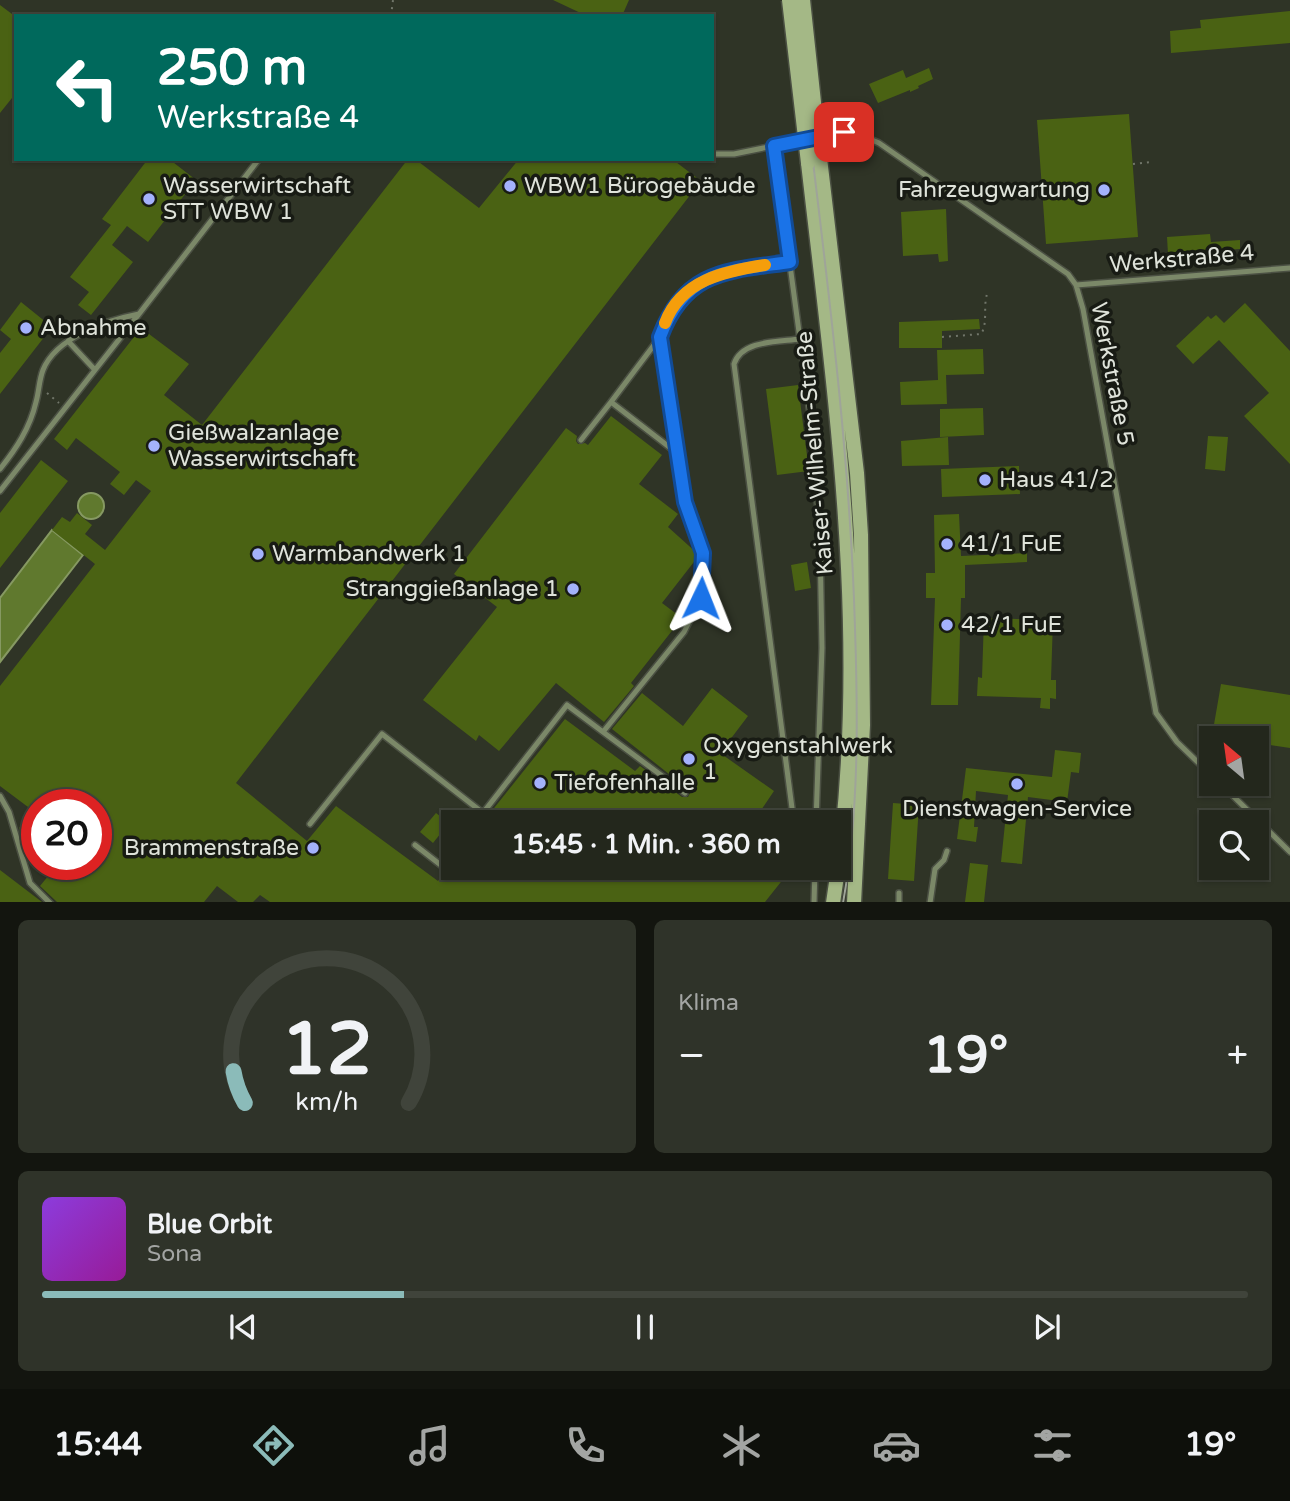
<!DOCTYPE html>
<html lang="de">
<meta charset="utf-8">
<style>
:root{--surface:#23271c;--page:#2f3329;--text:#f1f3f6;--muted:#a3a5a3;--line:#40443b;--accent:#8bbbb9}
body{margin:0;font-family:"Varela Round",sans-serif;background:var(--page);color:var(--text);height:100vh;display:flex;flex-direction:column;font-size:26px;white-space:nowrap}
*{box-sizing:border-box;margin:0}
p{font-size:23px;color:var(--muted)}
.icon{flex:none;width:38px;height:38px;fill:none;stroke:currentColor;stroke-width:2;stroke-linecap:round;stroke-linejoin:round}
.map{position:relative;height:902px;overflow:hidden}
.details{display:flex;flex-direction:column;gap:18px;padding:18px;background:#13150f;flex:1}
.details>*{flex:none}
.top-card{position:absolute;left:14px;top:14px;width:700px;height:147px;border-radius:0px;box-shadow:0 2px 5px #0004,0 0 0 2px var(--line);background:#00695c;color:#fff;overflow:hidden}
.needle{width:46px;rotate:331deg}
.buttons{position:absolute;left:1199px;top:726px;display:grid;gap:14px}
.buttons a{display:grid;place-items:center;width:70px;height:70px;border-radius:0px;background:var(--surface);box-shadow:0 2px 5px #0004,0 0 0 2px var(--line);font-size:35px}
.speed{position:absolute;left:21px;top:789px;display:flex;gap:14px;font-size:35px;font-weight:700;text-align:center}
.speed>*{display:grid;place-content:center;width:91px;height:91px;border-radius:50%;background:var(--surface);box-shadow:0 2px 5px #0004,0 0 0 2px var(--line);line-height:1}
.speed .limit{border:10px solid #d22;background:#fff;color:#111}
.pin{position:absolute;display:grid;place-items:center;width:60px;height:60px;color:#fff;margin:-30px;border-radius:14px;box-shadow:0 4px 10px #0006}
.me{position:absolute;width:77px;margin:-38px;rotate:2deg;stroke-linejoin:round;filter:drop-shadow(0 0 5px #0008)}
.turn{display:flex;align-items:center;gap:24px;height:147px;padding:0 28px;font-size:32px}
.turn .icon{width:91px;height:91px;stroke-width:2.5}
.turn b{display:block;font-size:49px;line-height:60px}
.big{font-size:52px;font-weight:700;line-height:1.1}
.details .tile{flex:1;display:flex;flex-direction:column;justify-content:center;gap:10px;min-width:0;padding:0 24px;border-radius:10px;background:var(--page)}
.details .dial{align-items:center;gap:0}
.dial svg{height:182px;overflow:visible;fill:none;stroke:var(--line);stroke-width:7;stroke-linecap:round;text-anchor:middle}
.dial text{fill:var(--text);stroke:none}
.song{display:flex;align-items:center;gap:21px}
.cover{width:84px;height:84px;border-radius:10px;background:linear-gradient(135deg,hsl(270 70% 55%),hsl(300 70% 35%))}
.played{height:7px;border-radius:4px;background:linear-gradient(90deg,var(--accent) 30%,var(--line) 30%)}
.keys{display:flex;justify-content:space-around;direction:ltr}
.heat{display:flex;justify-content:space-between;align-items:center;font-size:38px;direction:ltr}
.details .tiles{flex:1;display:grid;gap:18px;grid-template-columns:1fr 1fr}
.tile:last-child{grid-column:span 2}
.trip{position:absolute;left:441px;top:810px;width:410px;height:70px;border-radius:0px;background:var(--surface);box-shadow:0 2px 5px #0004,0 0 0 2px var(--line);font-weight:700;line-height:70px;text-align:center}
.menu{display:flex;height:112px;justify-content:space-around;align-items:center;background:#0e100b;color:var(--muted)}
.menu .icon{width:49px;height:49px}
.menu .selected{color:var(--accent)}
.menu b{font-size:32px;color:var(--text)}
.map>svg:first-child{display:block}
</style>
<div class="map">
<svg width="1290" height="903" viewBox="0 0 1290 903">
<rect width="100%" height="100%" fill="#2f3426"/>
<path fill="#60792e" stroke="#869962" stroke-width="2" d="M78 506a13 13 0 1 1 26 0a13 13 0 1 1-26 0Z
M52,530L83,555L0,662V598Z"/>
<path fill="#4a6213" d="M553,0H629L622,16H587Z
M0,5L16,17V93L0,113Z
M1290,11V43L1171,53L1170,31L1201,28L1200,20Z
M929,68L933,79L918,86L919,88L910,92V90L878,103L869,84L903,70L906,78Z
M1129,114L1138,237L1046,244L1037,120Z
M148,159H169L196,180L148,242L127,226L112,245L133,262L91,315L78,305L89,292L70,277L111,225L102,219Z
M408,159H415L479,208L519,159H672L701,181L236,783L307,841L336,806L438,881L448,868H792L765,902H270L260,895L253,902H238L217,886L204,902H57L40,886L58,864H96V805H37V845L21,833L19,828L32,810L0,786V686L95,564L52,530L62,517L70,522L77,513L92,525L85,534L105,550L151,491L136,480L124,495L110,484L120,472L76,438L67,450L54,439L141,328L189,364L164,395L202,425Z
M946,209L948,261L939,262L938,254L903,256L901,212Z
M1210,234L1211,242L1240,240V249L1168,254L1167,237Z
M21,302L52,327L0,394V353L11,339L0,330Z
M1245,303L1290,351V464L1244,416L1269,393L1219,340L1193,364L1176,346L1208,316L1211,319L1216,315L1224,323Z
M979,319L980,329L942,331V348H899V322Z
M983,349L984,374L946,375L947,404L901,405L900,382L938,380L937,350Z
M798,385L809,471L777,475L766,389Z
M983,408L984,435L940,437V409Z
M611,416L662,455L639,484L678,514L668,527L698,554L697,558L662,603L682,618L631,683L634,686L604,722L556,683L499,751L479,735L476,741L423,700L497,607L454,574L566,428L577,436L576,441L578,444L585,443L588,445Z
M1208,436L1228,437L1225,471L1205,469Z
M948,437L949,465L902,466L901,441Z
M41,460L68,481L0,568V513Z
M1019,466L1020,494L942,497L941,469Z
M959,514L961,556L1027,553V562L965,565V598H961L958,705H931L935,598H926V573H935L934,515Z
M807,562L811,588L795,591L791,565Z
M984,618L1053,620L1051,680H1056V699L1050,698V709L1040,708L1041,698L977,696L978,677L982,678Z
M1221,684L1290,695V748L1256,743V738L1212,736Z
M712,688L748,716L720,753L774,791L753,822H483L565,719L635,771L640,766L682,797H688L690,793L688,789L612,729L642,693L683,726Z
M1055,750L1081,753L1079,773L1071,772L1067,802L1028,797L1022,864L1001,862L1008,795L976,791L974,827H978L976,842L957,839L966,768L1052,777Z
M893,803L919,805L914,881L888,879Z
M436,813L449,823L433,843L420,832Z
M970,863L988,865L984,902H965Z
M0,870L42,902H0Z"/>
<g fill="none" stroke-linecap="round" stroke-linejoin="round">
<defs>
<path id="service" d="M819,137C844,132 855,132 879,143L1068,274L1076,285L1083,309L1156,713L1177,742L1211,775
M774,146L813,436L820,543L822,648L816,822
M712,154H734L802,140
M1076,285L1290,268
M660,337L611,402L677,453
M68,341L95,370
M581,440L611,402
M0,469C16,449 30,428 36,402C39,392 39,380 43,370C56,337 108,320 139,314L259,159
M0,491L139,314
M603,732L685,793
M1221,784L1290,852
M0,796L9,812L30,883L50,903
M476,822L567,705L603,732L684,632L701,598L703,553L685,502L660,337C685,270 727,271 790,262
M785,822L792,808L734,364C742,340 778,342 800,339
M310,824L382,734L483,813
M415,845L442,866L453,851
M899,893V903
M814,903L815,868
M930,903L935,869L944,860L947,851"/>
<path id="secondary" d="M820,158L857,473L861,535L863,725L854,903
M808,163C836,408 873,656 833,903"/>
</defs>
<use href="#service" stroke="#4b5043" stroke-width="8"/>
<use href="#secondary" stroke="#4b5043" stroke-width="17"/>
<path stroke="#71766a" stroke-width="2" stroke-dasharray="2 5" stroke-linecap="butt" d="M391,16L393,0
M1133,164L1151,162
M942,337L981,334C988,324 983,307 987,294
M47,393L59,403"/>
<use href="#service" stroke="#7b8868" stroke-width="5"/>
<use href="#secondary" stroke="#a4b886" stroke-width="14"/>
<path stroke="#9fa499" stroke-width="2" d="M794,0C817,209 849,417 855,628C858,718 859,813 843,903"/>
<defs>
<path id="secondary-bridge" d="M789,0L808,163
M803,0L820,158"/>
</defs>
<use href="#secondary-bridge" stroke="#4b5043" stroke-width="17" stroke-linecap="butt"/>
<use href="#secondary-bridge" stroke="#a4b886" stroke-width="14"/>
</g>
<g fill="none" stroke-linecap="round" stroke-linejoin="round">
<defs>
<path id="route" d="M701,598L703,553L685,502L660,337C685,270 727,271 790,262L774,146L844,132"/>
</defs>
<use href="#route" stroke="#114b97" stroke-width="18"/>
<use href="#route" stroke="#1a73e8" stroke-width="12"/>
<path stroke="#f59e0b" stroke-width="12" d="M665,323C681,280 725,271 765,265"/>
</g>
<g fill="#a4b2fc" stroke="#181b14" stroke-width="2.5">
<circle cx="510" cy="186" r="7"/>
<circle cx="1104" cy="190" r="7"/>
<circle cx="149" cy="199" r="7"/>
<circle cx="26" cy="328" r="7"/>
<circle cx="154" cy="446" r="7"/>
<circle cx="985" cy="480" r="7"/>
<circle cx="947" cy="544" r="7"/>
<circle cx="258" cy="554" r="7"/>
<circle cx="573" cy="589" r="7"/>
<circle cx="947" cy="625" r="7"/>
<circle cx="689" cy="759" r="7"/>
<circle cx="540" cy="783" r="7"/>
<circle cx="1017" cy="784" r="7"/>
<circle cx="313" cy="848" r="7"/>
</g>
<g text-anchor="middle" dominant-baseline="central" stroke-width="7" stroke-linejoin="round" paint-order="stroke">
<g font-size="23" fill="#dfe3da" stroke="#181b14" text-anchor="start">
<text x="163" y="186">Wasserwirtschaft<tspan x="163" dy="26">STT WBW 1</tspan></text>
<text x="524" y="186">WBW1 Bürogebäude</text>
<text x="1090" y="190" text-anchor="end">Fahrzeugwartung</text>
<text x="40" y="328">Abnahme</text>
<text x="168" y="433">Gießwalzanlage<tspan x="168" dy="26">Wasserwirtschaft</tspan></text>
<text x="999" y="480">Haus 41/2</text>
<text x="961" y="544">41/1 FuE</text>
<text x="272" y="554">Warmbandwerk 1</text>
<text x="559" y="589" text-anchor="end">Stranggießanlage 1</text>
<text x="961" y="625">42/1 FuE</text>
<text x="703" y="746">Oxygenstahlwerk<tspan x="703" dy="26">1</tspan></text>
<text x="554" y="783">Tiefofenhalle</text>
<text x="1017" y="809" text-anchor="middle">Dienstwagen-Service</text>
<text x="299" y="848" text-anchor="end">Brammenstraße</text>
</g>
<g font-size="23" fill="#dfe3da" stroke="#181b14">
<text transform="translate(1182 259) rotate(-5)">Werkstraße 4</text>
<text transform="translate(1112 374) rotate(79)">Werkstraße 5</text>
<text transform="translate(815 453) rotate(-95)">Kaiser-Wilhelm-Straße</text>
</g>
</g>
</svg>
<div class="buttons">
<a><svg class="needle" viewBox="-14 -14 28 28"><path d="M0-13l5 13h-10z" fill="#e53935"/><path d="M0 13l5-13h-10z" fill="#a3a5a3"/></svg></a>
<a><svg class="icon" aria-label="search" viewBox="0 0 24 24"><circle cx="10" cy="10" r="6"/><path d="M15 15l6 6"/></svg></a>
</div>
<div class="speed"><div class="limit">20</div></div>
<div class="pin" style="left:844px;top:132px;background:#d93025"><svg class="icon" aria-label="arrive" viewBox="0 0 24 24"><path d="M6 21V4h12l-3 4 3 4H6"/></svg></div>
<svg class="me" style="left:701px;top:598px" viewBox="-20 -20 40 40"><path d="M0-17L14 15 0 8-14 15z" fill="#1a73e8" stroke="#fff" stroke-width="4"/></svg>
<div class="trip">15:45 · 1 Min. · 360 m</div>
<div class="top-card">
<div class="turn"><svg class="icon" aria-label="left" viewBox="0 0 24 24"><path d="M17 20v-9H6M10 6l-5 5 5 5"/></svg><div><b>250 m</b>Werkstraße 4</div></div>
</div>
</div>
<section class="details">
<div class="tiles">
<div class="tile dial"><svg viewBox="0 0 100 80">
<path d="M14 69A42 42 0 1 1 86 69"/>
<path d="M14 69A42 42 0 0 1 9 55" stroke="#8bbbb9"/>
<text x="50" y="56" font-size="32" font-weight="700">12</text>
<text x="50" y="72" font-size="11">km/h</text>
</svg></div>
<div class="tile"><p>Klima</p>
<div class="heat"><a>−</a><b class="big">19°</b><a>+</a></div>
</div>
<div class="tile">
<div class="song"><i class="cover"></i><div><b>Blue Orbit</b><p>Sona</p></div></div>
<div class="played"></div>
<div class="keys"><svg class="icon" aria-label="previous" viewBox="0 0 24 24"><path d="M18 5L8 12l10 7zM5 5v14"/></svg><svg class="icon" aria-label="pause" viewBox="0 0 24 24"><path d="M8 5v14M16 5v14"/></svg><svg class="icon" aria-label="next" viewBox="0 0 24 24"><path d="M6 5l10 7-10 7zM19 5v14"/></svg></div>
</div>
</div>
</section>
<nav class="menu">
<b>15:44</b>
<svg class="icon selected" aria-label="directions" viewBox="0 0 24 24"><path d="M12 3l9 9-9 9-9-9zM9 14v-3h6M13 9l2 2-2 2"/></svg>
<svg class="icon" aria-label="music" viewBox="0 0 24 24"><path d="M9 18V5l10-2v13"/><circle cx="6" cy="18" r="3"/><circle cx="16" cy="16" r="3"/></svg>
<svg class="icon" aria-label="phone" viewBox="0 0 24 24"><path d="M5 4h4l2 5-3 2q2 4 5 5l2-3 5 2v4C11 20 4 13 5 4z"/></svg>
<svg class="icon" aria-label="climate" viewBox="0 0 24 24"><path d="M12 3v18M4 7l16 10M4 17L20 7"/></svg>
<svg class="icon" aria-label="car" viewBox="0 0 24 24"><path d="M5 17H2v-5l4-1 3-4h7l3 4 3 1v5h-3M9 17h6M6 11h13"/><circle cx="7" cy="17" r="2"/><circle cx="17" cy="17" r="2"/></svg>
<svg class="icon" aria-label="filters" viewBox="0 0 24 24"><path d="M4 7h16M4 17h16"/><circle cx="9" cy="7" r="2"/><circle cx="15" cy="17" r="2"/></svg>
<b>19°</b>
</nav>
